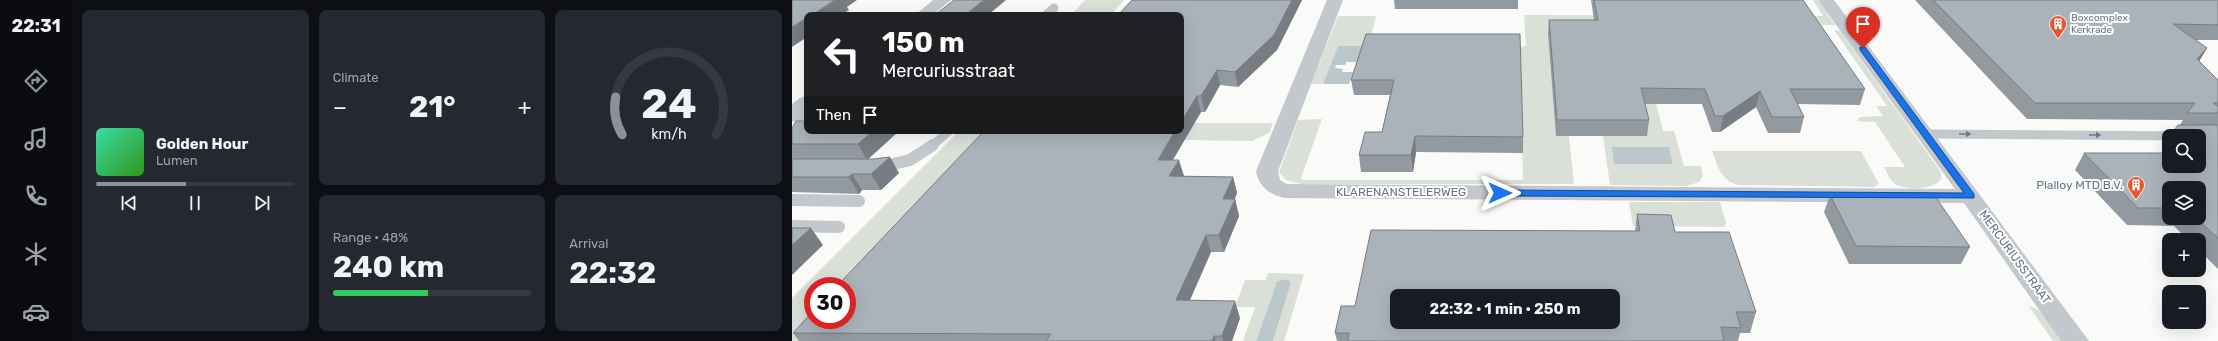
<!DOCTYPE html>
<meta charset="utf-8">
<style>
:root{--surface:#171b24;--page:#242831;--text:#f1f3f6;--muted:#9ea1a6;--line:#363941;--accent:#8c9099}
body{margin:0;font-family:Rubik,sans-serif;background:var(--page);color:var(--text);height:100vh;display:flex;flex-direction:column;font-size:15px;white-space:nowrap}
*{box-sizing:border-box;margin:0}
p{font-size:13px;color:var(--muted)}
.icon{flex:none;width:22px;height:22px;fill:none;stroke:currentColor;stroke-width:2;stroke-linecap:round;stroke-linejoin:round}
.map{position:relative;flex:1;overflow:hidden}
.drawer{display:flex;flex-direction:column;gap:10px;padding:10px;background:#0d0f14;width:720px}
.drawer>*{flex:none}
.guide{position:absolute;left:12px;top:12px;width:380px;height:122px;border-radius:8px;box-shadow:0 4px 16px #0002;background:#202124;color:#fff;overflow:hidden}
.tools{position:absolute;left:1370px;top:129px;display:grid;gap:8px}
.tools a{display:grid;place-items:center;width:44px;height:44px;border-radius:8px;background:var(--surface);box-shadow:0 4px 16px #0002;font-size:20px}
.speed{position:absolute;left:12px;top:277px;display:flex;gap:8px;font-size:20px;font-weight:700;text-align:center}
.speed>*{display:grid;place-content:center;width:52px;height:52px;border-radius:50%;background:var(--surface);box-shadow:0 4px 16px #0002;line-height:1}
.speed .limit{border:6px solid #d22;background:#fff;color:#111}
.pin{position:absolute;display:grid;place-items:center;width:34px;height:34px;color:#fff;margin:-41px -17px;border-radius:50% 50% 50% 0;rotate:-45deg;box-shadow:0 0 4px #0007}
.pin .icon{rotate:45deg}
.me{position:absolute;width:44px;margin:-22px;rotate:90deg;stroke-linejoin:round;filter:drop-shadow(0 0 3px #0008)}
.turn{display:flex;align-items:center;gap:14px;height:84px;padding:0 12px;font-size:18px}
.turn .icon{width:52px;height:52px;stroke-width:2.5}
.turn b{display:block;font-size:28px;line-height:34px}
.then{display:flex;align-items:center;height:38px;padding:0 12px;background:#0003;gap:8px;font-size:15px}
.big{font-size:30px;font-weight:700;line-height:1.1}
.drawer .widget{flex:1;display:flex;flex-direction:column;justify-content:center;gap:6px;min-width:0;padding:0 14px;border-radius:8px;background:var(--page)}
.drawer .dial{align-items:center;gap:0}
.dial svg{height:104px;overflow:visible;fill:none;stroke:var(--line);stroke-width:7;stroke-linecap:round;text-anchor:middle}
.dial text{fill:var(--text);stroke:none}
.song{display:flex;align-items:center;gap:12px}
.cover{width:48px;height:48px;border-radius:6px;background:linear-gradient(135deg,hsl(160 70% 55%),hsl(110 70% 35%))}
.played{height:4px;border-radius:2px;background:linear-gradient(90deg,var(--accent) 45%,var(--line) 45%)}
.keys{display:flex;justify-content:space-around;direction:ltr}
.heat{display:flex;justify-content:space-between;align-items:center;font-size:22px;direction:ltr}
.charge{height:6px;border-radius:3px;background:linear-gradient(90deg,#34c759 48%,var(--line) 0)}
.drawer .tiles{flex:1;display:grid;gap:10px;grid-template-columns:repeat(3,1fr)}
.widget:first-child{grid-row:span 2}
.trip{position:absolute;left:598px;top:289px;width:230px;height:40px;border-radius:8px;background:var(--surface);box-shadow:0 4px 16px #0002;font-weight:700;line-height:40px;text-align:center}
main{display:flex;flex:1;min-height:0}
.tabs{display:flex;flex-direction:column;width:72px;justify-content:space-around;align-items:center;background:#090b0e;color:var(--muted)}
.tabs .icon{width:28px;height:28px}
.tabs .on{color:var(--accent)}
.tabs b{font-size:18px;color:var(--text)}
.map>svg:first-child{display:block}
</style>
<main>
<nav class="tabs">
<b>22:31</b>
<svg class="icon on" aria-label="directions" viewBox="0 0 24 24"><path d="M12 3l9 9-9 9-9-9zM9 14v-3h6M13 9l2 2-2 2"/></svg>
<svg class="icon" aria-label="music" viewBox="0 0 24 24"><path d="M9 18V5l10-2v13"/><circle cx="6" cy="18" r="3"/><circle cx="16" cy="16" r="3"/></svg>
<svg class="icon" aria-label="phone" viewBox="0 0 24 24"><path d="M5 4h4l2 5-3 2q2 4 5 5l2-3 5 2v4C11 20 4 13 5 4z"/></svg>
<svg class="icon" aria-label="climate" viewBox="0 0 24 24"><path d="M12 3v18M4 7l16 10M4 17L20 7"/></svg>
<svg class="icon" aria-label="car" viewBox="0 0 24 24"><path d="M5 17H2v-5l4-1 3-4h7l3 4 3 1v5h-3M9 17h6M6 11h13"/><circle cx="7" cy="17" r="2"/><circle cx="17" cy="17" r="2"/></svg>
</nav>
<section class="drawer">
<div class="tiles">
<div class="widget">
<div class="song"><i class="cover"></i><div><b>Golden Hour</b><p>Lumen</p></div></div>
<div class="played"></div>
<div class="keys"><svg class="icon" aria-label="previous" viewBox="0 0 24 24"><path d="M18 5L8 12l10 7zM5 5v14"/></svg><svg class="icon" aria-label="pause" viewBox="0 0 24 24"><path d="M8 5v14M16 5v14"/></svg><svg class="icon" aria-label="next" viewBox="0 0 24 24"><path d="M6 5l10 7-10 7zM19 5v14"/></svg></div>
</div>
<div class="widget"><p>Climate</p>
<div class="heat"><a>−</a><b class="big">21°</b><a>+</a></div>
</div>
<div class="widget dial"><svg viewBox="0 0 100 80">
<path d="M14 69A42 42 0 1 1 86 69"/>
<path d="M14 69A42 42 0 0 1 9 40" stroke="#8c9099"/>
<text x="50" y="56" font-size="32" font-weight="700">24</text>
<text x="50" y="72" font-size="11">km/h</text>
</svg></div>
<div class="widget"><p>Range · 48%</p><b class="big">240 km</b><div class="charge"></div></div>
<div class="widget"><p>Arrival</p><b class="big">22:32</b></div>
</div>
</section>
<div class="map">
<svg width="1426" height="341" viewBox="0 0 1426 341">
<rect width="100%" height="100%" fill="#fafaf8"/>
<path fill="#dadfd7" fill-rule="evenodd" d="M293,0H332L319,15H279Z
M1021,0H1026L1043,25L905,26L756,34L764,135L777,136L782,184H509L494,180L487,172L506,120L530,119L509,178L511,180H731L728,48L734,45L732,15L1031,16Z
M546,16H584L576,48L546,46L531,84H519Z
M1042,30L1048,31L1149,172V179C1143,190 1115,190 1105,185C1099,182 1095,173 1092,167H1113L1083,122L1065,121L1068,117L1091,116L1084,106H1095Z
M839,71H865L875,104H864L871,131H882L892,166H909L911,176L907,182L894,186L818,185L811,136H855ZM820,147H877L881,163Z
M402,123H481L477,133L460,141L392,140Z
M167,131H204L55,286H21V320L7,341H0V298Z
M920,151H1069L1087,184L1082,187L947,185C929,181 926,167 920,151Z
M837,202H928L934,223L932,227L841,226Z
M476,273L512,274L492,341H481L499,283H485L464,341H451L463,307H443L453,280H474Z
M1236,305L1248,311L1270,341H1261Z"/>
<path fill="#bbc7cb" d="M546,46H572L567,62H554L553,65H544L543,68L551,69L550,72H561L557,84H531Z
M820,147H877L881,164H822Z
M490,280H497L499,283L481,341H464L485,282Z"/>
<g fill="none" stroke-linecap="round" stroke-linejoin="round">
<path stroke="#c3c8cc" stroke-width="9" d="M254,15L262,8
M0,117L15,116
M1134,134L1394,136
M140,146L157,131"/>
<path stroke="#c3c8cc" stroke-width="12" d="M89,167L118,160L141,145
M0,200L67,201
M0,226L47,227"/>
<path fill="#c3c8cc" fill-rule="evenodd" d="M141,0H159L141,15H123Z
M535,0H551L486,171L488,180L495,184L1163,189L1026,0H1042L1297,341H1269L1172,203L492,198C477,194 467,187 464,171Z
M15,96V111L7,117L0,119V104L8,98Z"/>
</g>
<path fill="#929a9f" fill-rule="evenodd" d="M340,0H510L485,50L446,87L428,85L413,112H409L381,160L392,176L441,177L445,193L443,199L447,216L432,252H419L398,300L448,318L440,341H7L1,333L389,131Z
M602,0H726V9H603Z
M799,0H1011L1073,89L1068,105L1006,104L1012,117L1008,133H976L964,107L928,132H920L910,104H853L857,120L855,136H764L756,34L757,20H802Z
M1123,0H1426V40H1404L1415,48L1407,61L1426,80V269L1407,250V240H1396L1382,226L1335,225L1283,170L1292,153L1407,166V136H1379L1383,129L1388,125L1391,120L1235,119ZM1377,188L1407,218H1377Z
M574,34L731,137V153L624,152L621,172H569L567,155L590,132L598,95H562L559,80Z
M0,128L15,131H107L76,159L107,173L89,190H70L67,194L0,192Z
M1377,139V151L1373,145Z
M1038,195L1178,247L1169,264H1057L1032,212Z
M845,214L883,232L964,312L958,333H948L946,341H545L543,333L563,306L843,231Z"/>
<path fill="#777d82" d="M43,0H65L55,7L57,10L49,15H20Z
M192,0H214L196,15H173Z
M500,0H510L485,50L446,87L443,72Z
M15,18V37L0,47V27Z
M1415,48L1406,63L1405,59Z
M425,70L428,85L413,112L409,96Z
M968,91L964,107L928,132L931,116Z
M405,96L409,112L371,176L366,160L383,131H389V122Z
M81,131H107L75,160L66,144Z
M623,136L624,152L621,172L619,155Z
M98,157L107,173L89,190L79,174Z
M387,160L392,176H377Z
M60,174L70,190L67,194L57,177Z
M441,177L445,193L435,216L431,199Z
M443,199L447,216L432,252L427,235Z
M19,228L31,245L0,275V245Z
M414,235L419,252L390,318L384,300Z
M443,301L448,318L440,341H431L430,336Z
M422,336L424,341H420Z"/>
<path fill="#aab3b9" stroke="#777d82" fill-rule="evenodd" d="M0,0H43L20,15H15V18L0,27Z
M162,0H192L173,15H143Z
M340,0H500L482,35L443,72L425,70L409,96H405L389,122V15H326Z
M802,0H1011L1073,89H998L1012,117H980L968,91L931,116H923L913,89L849,88L857,120H765L757,20H806Z
M1141,0H1426V25L1381,24L1415,48L1405,59L1426,80V103H1421L1426,106V113H1395L1403,103H1243Z
M574,34H728L731,137L623,136L619,155H567L573,132H590L602,80H559Z
M15,120V131H81L66,144H0V128L4,121H14Z
M1386,125H1426V238L1404,218H1407V188H1377V208H1346L1292,153H1377V166H1407V136H1389L1383,129Z
M192,131H383L366,160H387L377,176L441,177L431,199H443L427,235H414L384,300L443,301L430,336H422L420,341H254L259,334L1,333L21,311V320H55V286H45Z
M98,157L79,174H60L57,177H0V159H81Z
M1038,195L1143,196L1178,247L1064,246Z
M845,214L879,215L883,232H937L964,312H944L949,328L929,327L932,341H556L557,333H543L549,306H563L579,230L848,231ZM605,296H821V322H605Z
M0,228H19L0,245Z"/>
<defs><path id="oneway-solid" d="M-6-.8H1V-3.2L6.5 0L1 3.2V.8H-6Z"/></defs>
<g fill="#6a7a87">
<use href="#oneway-solid" transform="translate(1173 134)"/>
<use href="#oneway-solid" transform="translate(1303 135)"/>
</g>
<path fill="#1a73e8" stroke="#114b97" d="M1068,47H1073L1182,194V198L708,196L703,193L708,190L1172,193L1068,50Z"/>
<defs>
<symbol id="building-pin" viewBox="-11 -11 22 30"><path d="M0 17L-7.5 6A9.5 9.5 0 1 1 7.5 6Z" fill="#e4572e" stroke="#fff"/><path d="M-4-6H4V6H1V3H-1V6H-4ZM-2.5-4.3h1.7v1.8h-1.7ZM.8-4.3h1.7v1.8H.8ZM-2.5-1h1.7V.8h-1.7ZM.8-1h1.7V.8H.8Z" fill="#fff"/></symbol>
</defs>
<g fill-rule="evenodd">
<use href="#building-pin" x="1256" y="14" width="20" height="27"/>
<use href="#building-pin" x="1334" y="175" width="20" height="27"/>
</g>
<g text-anchor="middle" dominant-baseline="central" stroke-width="4" stroke-linejoin="round" paint-order="stroke">
<g font-size="10" fill="#657683" stroke="#fff" text-anchor="start">
<text x="1279" y="18">Boxcomplex<tspan x="1279" dy="12">Kerkrade</tspan></text>
</g>
<g font-size="12" fill="#657683" stroke="#fff" text-anchor="end">
<text x="1331" y="185">Plalloy MTD B.V.</text>
</g>
<g font-size="12" fill="#657683" stroke="#fff">
<text x="609" y="192">KLARENANSTELERWEG</text>
<text transform="translate(1223 257) rotate(54)">MERCURIUSSTRAAT</text>
</g>
</g>
</svg>
<div class="tools">
<a><svg class="icon" aria-label="search" viewBox="0 0 24 24"><circle cx="10" cy="10" r="6"/><path d="M15 15l6 6"/></svg></a>
<a><svg class="icon" aria-label="layers" viewBox="0 0 24 24"><path d="M12 4l9 5-9 5-9-5zM3 14l9 5 9-5"/></svg></a>
<a>+</a>
<a>−</a>
</div>
<div class="speed"><div class="limit">30</div></div>
<div class="pin" style="left:1071px;top:48px;background:#d93025"><svg class="icon" aria-label="arrive" viewBox="0 0 24 24"><path d="M6 21V4h12l-3 4 3 4H6"/></svg></div>
<svg class="me" style="left:708px;top:193px" viewBox="-20 -20 40 40"><path d="M0-17L14 15 0 8-14 15z" fill="#1a73e8" stroke="#fff" stroke-width="4"/></svg>
<div class="trip">22:32 · 1 min · 250 m</div>
<div class="guide">
<div class="turn"><svg class="icon" aria-label="left" viewBox="0 0 24 24"><path d="M17 20v-9H6M10 6l-5 5 5 5"/></svg><div><b>150 m</b>Mercuriusstraat</div></div>
<div class="then">Then<svg class="icon" aria-label="arrive" viewBox="0 0 24 24"><path d="M6 21V4h12l-3 4 3 4H6"/></svg></div>
</div>
</div>
</main>
